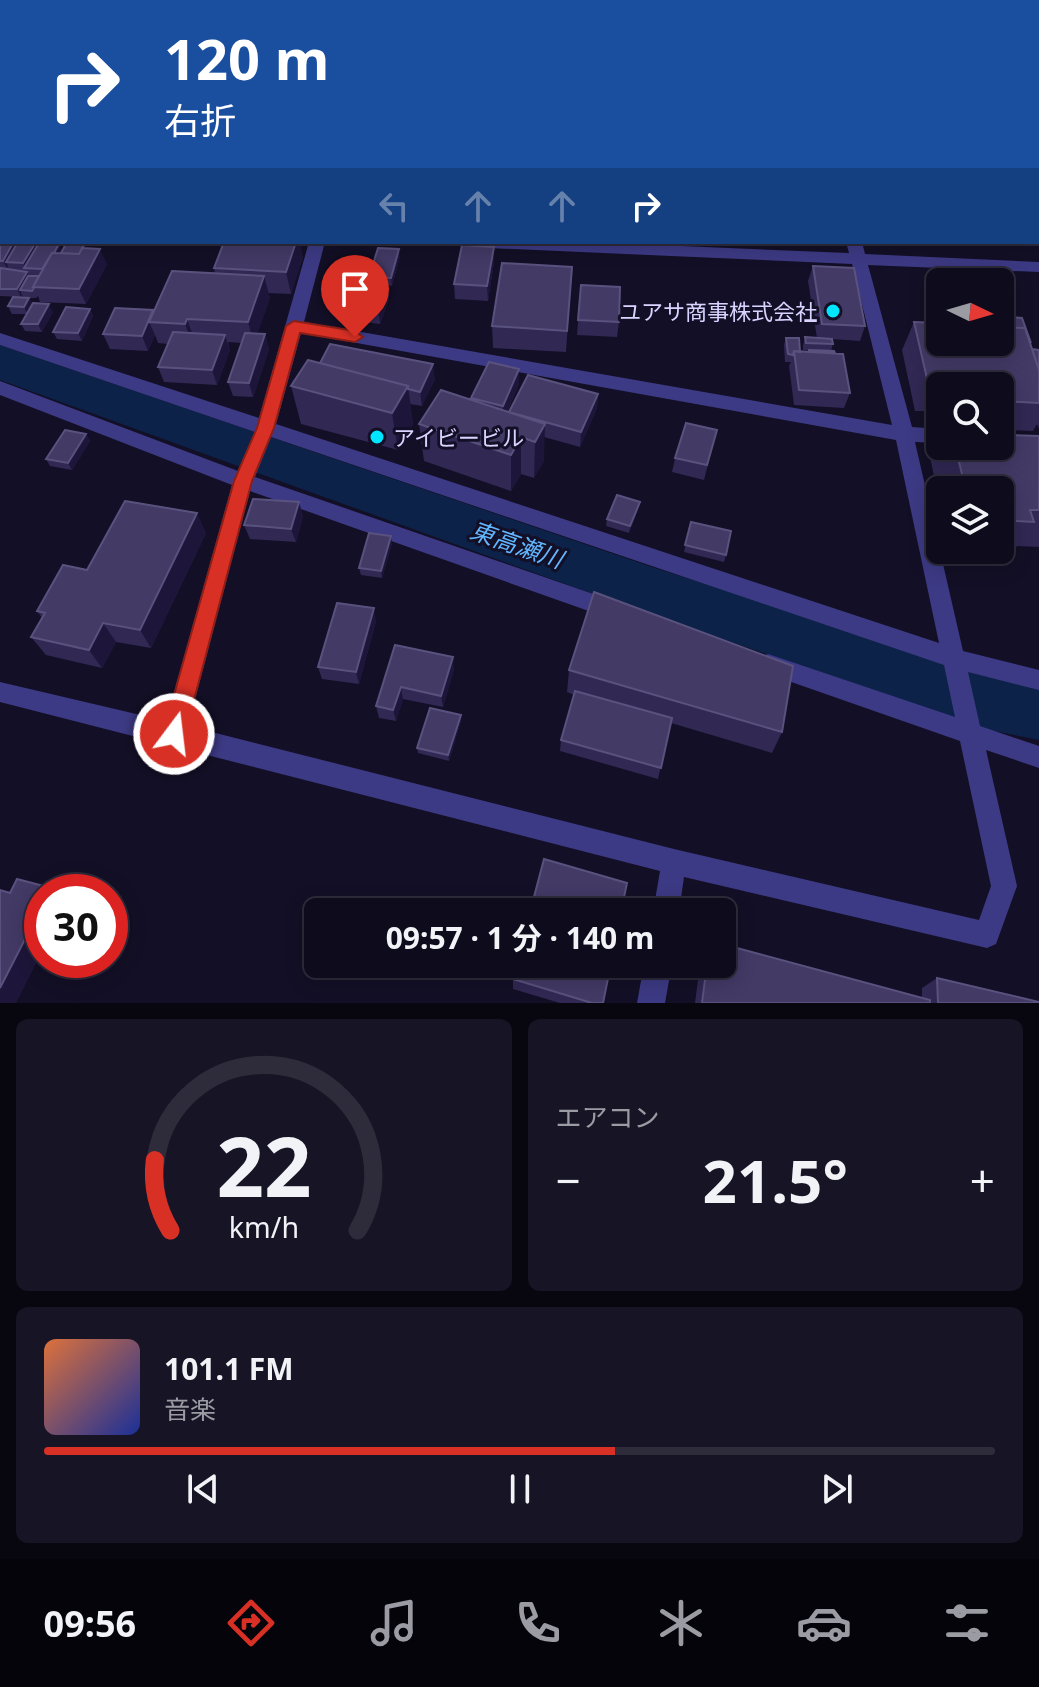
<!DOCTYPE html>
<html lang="ja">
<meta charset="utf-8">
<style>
:root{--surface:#0e0b1c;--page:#171425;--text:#f1f3f6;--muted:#9b9ba3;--line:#2e2b3b;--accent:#d93025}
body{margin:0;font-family:"Noto Sans","Noto Sans JP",sans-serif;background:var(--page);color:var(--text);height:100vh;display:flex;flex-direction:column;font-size:30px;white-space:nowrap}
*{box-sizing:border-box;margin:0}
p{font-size:26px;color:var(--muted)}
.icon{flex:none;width:44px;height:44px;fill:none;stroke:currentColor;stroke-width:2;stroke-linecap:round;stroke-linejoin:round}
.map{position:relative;height:1003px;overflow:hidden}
.drawer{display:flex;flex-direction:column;gap:16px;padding:16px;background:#08060f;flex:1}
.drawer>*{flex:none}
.banner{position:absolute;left:0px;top:0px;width:1040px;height:244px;box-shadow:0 4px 20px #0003,0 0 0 2px var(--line);background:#1a4fa0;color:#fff;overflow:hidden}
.needle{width:52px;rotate:95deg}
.buttons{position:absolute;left:926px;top:268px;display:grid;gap:16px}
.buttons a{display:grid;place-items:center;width:88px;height:88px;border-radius:12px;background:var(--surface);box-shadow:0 4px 20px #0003,0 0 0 2px var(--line);font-size:40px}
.speed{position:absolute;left:24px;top:874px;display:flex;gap:16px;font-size:40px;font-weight:700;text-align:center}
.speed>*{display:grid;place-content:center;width:104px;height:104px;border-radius:50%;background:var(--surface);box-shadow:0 4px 20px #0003,0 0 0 2px var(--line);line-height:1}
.speed .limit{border:12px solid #d22;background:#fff;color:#111}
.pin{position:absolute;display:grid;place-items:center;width:68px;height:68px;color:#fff;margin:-82px -34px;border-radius:50% 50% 50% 0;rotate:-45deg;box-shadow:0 0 8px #0007}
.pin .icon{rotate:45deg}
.me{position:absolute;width:88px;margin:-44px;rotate:15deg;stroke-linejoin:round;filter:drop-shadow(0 0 6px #0008)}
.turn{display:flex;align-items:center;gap:28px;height:168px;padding:0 32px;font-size:36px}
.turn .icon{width:104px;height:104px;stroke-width:2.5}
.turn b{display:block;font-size:56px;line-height:68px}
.lanes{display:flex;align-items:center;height:76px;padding:0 32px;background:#0003;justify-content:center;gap:40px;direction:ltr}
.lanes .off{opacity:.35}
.big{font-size:60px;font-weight:700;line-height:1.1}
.drawer .tile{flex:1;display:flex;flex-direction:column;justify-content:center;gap:12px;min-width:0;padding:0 28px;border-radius:12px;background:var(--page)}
.drawer .dial{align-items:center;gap:0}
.dial svg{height:208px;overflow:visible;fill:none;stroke:var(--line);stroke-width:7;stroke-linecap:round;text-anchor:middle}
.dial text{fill:var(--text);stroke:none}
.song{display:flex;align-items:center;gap:24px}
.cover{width:96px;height:96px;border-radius:12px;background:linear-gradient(135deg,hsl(20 70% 55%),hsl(230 70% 35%))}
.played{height:8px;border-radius:4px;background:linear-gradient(90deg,var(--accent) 60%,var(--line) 60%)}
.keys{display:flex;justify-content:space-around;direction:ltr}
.heat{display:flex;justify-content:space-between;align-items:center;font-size:44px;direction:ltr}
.drawer .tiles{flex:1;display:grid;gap:16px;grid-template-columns:1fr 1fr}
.tile:last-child{grid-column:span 2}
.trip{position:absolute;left:304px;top:898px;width:432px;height:80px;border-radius:12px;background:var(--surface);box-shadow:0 4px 20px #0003,0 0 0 2px var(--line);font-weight:700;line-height:80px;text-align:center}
.tab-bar{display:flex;height:128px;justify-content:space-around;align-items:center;background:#06040b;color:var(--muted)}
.tab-bar .icon{width:56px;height:56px}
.tab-bar .active{color:var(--accent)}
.tab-bar b{font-size:36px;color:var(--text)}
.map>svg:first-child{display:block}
</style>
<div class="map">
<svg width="1039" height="1003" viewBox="0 0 1039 1003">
<rect width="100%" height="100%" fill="#130f26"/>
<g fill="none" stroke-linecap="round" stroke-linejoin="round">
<path fill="#0c2248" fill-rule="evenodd" d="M0,345L649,566L989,674L1039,684V740L989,730L629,607L0,380Z"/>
<path fill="#3d3a85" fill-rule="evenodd" d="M799,0H811V2H799Z
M2,50V59L0,60V51Z
M0,70H2V78H0Z
M1038,108H1039V116H1038Z
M0,217H2V227H0Z
M309,242H325L304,322L892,425L852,264L466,247L458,242H585L849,253L846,242H862L865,254L1039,262V272L868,265L912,427L940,429V443L915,442L963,651L1039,670V690L968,672L980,726L1039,746V768L986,750L1017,886L996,944L987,948L684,877L679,912H653L660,871L0,702V682L166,721L232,485L0,395V381L238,471L255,432L0,345V333L259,418ZM301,333L896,440L939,643L276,424ZM271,437L944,665L955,717L768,654L760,657L757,664L760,671L960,741L991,886L979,920L674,849L188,726L250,491L617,621L625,619L628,612L625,605L255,477Z
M644,964H672L665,1003H637Z"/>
</g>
<path fill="#312854" d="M0,0L2,2V17H0Z
M187,0H308L307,2H208Z
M399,0H468V2H400Z
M481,0H511V2H481Z
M816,0H884L885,2H817Z
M1039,112V225L1038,224Z
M36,242L37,246L62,251L89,248L107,264L86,304L40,302L38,296L36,298H24L22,295L21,297L0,296V270L1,268H0V243L15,247Z
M494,247V262L488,301L455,299L454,284Z
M400,256L392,286L387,285L389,299L380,324L346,320L343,305L370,282L369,277Z
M303,257L291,294L268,293L270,298L257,334H265L269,349L253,397L233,396L228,382L242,343L228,342L230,350L217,385L164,382L158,367L168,344L158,343L155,335L148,351L110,349L103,334L153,310L154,312L215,274L214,268Z
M813,266L865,326L860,341L832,339L833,344L831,351L850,393L844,408L794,405L789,366L791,362H785L784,345L786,338L800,352L826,351L803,350V345L805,337L817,338L808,281Z
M572,267L566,352L493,348L492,326Z
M581,285L619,322L617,337L577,335Z
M29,298L32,304L53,312L42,332L25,331L21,324L26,314H12L8,306Z
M90,309L93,316L82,341L57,339L53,332Z
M914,322L1030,344L1032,349L1039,350V429L1037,424L1033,431L1007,430L1009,435L1039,436V547L1017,546L1009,557L951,553L950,550H1000V490H940V504L930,457L940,437V446H1000V386H940V426H935L931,411H915L902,350Z
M320,363L435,379L422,406L410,404L413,424L398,450L301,424L291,386Z
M519,384L507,412H509L598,394L597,408L580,447L544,437V461L534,478L521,474L511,491L424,461L419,424L471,400V398Z
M717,430L704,480L672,472L675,458Z
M86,434L90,441L72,470L50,466L46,459Z
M638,509L629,533L606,526L607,519Z
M303,516L296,542L250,539L244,525Z
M691,522L726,555L724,562L684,552Z
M206,533L151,648L116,642L102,668L46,655L31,637L42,618L37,611L87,570Z
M392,543L382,578L361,575L359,568Z
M376,621L359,684L322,679L318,667Z
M395,645L454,669L443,707L403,699L396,721L379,718L376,706Z
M569,670L782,732L772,753L671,723L658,779L560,751L561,740L574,695L567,692Z
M461,715V721L449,761L418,753L417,748Z
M700,964H722L922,998V988L937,978L1039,1003H695Z
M513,979L603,1003H560L513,989Z"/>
<path fill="#1d163a" d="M36,242L39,250L26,269L23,263Z
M296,242H300L303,257L291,294L286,272Z
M13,243L17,251L6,262L8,266L7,268L3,261Z
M59,244L62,252L45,269Z
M494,247V262L488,301L487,286Z
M100,249L107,264L86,304L79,289Z
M399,249L400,256L392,286L391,278Z
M27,272L31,280L20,290L22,295L21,297L17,289Z
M264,276L270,298L254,344L248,322Z
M387,284L389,299L380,324L378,309Z
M29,298L33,306L28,315L24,307Z
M49,304L53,312L42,332L38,324Z
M90,309L93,316L82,341L78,333Z
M153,310L157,322H149L155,335L148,351L142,336Z
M187,319L195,341L193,346L185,324Z
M265,334L269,349L253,397L249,383Z
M225,335L230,350L217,385L212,370Z
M433,364L435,379L422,406L420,392Z
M519,369V384L503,420V406Z
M408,386L413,424L398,450L392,413Z
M598,394L597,408L580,447L581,432Z
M545,424L544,461L534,478L535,442Z
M86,434L90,441L72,470L68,463Z
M521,437V474L511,491V455Z
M299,502L303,516L296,542L291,529Z
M640,502L638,509L629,533L630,526Z
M197,513L206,533L151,648L140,630Z
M391,536L392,543L382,578L381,571Z
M374,608L376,621L359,684L356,672Z
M103,623L116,642L102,668L89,650Z
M453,657L454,669L443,707L441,696Z
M401,687L403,699L396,721L393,710Z
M461,715V721L449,761L448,755Z
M42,906V952L16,1003H0V988Z"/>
<path fill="#433a66" stroke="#5a527e" stroke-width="2" d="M209,0H247L246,2H208Z
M253,0H299V2Z
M513,0H550V2Z
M635,0H659V2H635Z
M669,0H710V2H669Z
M743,0H769L770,2H743Z
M1038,129H1039V158H1038Z
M1038,162H1039V206L1038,203Z
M18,242H36L23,263L6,262Z
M67,242H86L79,254L61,253Z
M224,242H296L286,272L214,268Z
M0,243H13L3,261H0Z
M39,243L59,244L54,253H52L42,269L24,268Z
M462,245L494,247L487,286L454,284Z
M82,248L100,249L79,289L33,287L52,253L79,254Z
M378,248L399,249L391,278L369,277Z
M502,263L572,267L567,331L492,326Z
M813,266L854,268L865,326L822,324Z
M1,268L27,272L17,289H0V270Z
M172,271L264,276L248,322L187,319L185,324L149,322Z
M28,276H39L33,287L34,288L32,291L20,290Z
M353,280L387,284L378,309L343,305Z
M581,285L620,287L619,322L578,320Z
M13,297L29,298L24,307L8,306Z
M33,303L49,304L38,324H21Z
M66,307L90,309L78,333L53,332Z
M115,308L153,310L142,336L103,334Z
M1000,316L1022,318L1031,343L1025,328L1000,327Z
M914,322L940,323V342H1000V327L1025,328L1039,370V403L1000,401V386H946L945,384L928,383Z
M173,332L225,335L212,370L158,367Z
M245,333L265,334L249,383L228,382Z
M805,337L832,339L833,344L806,343Z
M786,338H799L800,352L794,351L793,355L788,354Z
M330,344L433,364L420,392L408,389V386L320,363Z
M1032,349L1039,350V370Z
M809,350L834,351L835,353L809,352Z
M794,351L843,354L850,393L799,390Z
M308,360L408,386L392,413L291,386Z
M489,362L519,369L503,406L471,398Z
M528,375L598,394L581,432L509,412Z
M441,390L545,424L535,442L521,437L511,455L419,424Z
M686,423L717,430L707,465L675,458Z
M1000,423H1005L1009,435L1039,436V510H1030L1034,522L1000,520V490H966L955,446H1000Z
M65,430L86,434L68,463L46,459Z
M617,495L640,502L630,526L607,519Z
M253,499L299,502L291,529L244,525Z
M125,501L197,513L140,630L103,623L89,650L31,637L45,613L37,611L63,565L87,570Z
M691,522L731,531L726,555L685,545Z
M369,533L391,536L381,571L359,568Z
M594,592L793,666L782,732L569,670Z
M337,603L374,608L356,672L318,667Z
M395,645L453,657L441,696L401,687L393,710L376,706Z
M575,691L672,718L661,768L561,740Z
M430,708L461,715L448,755L417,748Z
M544,859L627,883L621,912H530Z
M17,879L51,888L49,892H42V906L0,988V890L10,893Z
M722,944L930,1000V1003H702L707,964H722Z
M517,964H611L603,1003H592L513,979Z
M937,978L1039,1002V1003H938Z"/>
<path fill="#d93025" stroke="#8d1f18" stroke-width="2" d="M294,321L355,331L363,337L355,342L300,333L274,428L252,481L185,734L182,741L174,744L167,741L163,734L234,481L257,428L286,326Z"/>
<g fill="#00e5ff" stroke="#130f26" stroke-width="3">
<circle cx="833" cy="311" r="8"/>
<circle cx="377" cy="437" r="8"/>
</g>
<g text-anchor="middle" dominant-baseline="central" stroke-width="6" stroke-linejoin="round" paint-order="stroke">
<g font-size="22" fill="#d9d4ff" stroke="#130f26" text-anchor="end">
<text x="817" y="311">ユアサ商事株式会社</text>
<text x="393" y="437" text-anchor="start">アイビービル</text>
</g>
<g font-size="24" font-style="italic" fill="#62b6ff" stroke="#130f26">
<text transform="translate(517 544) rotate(19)">東高瀬川</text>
</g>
</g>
</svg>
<div class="buttons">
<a><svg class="needle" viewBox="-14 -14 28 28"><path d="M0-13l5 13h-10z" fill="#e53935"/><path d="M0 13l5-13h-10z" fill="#9b9ba3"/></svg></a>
<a><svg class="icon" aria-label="search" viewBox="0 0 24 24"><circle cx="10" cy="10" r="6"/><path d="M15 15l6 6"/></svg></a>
<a><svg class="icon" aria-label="layers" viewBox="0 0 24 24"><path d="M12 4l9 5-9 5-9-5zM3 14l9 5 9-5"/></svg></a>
</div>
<div class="speed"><div class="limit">30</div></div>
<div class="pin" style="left:355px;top:337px;background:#d93025"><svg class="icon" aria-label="arrive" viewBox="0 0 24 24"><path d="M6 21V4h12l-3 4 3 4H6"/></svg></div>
<svg class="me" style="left:174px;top:734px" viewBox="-20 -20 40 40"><circle r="17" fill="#d93025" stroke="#fff" stroke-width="3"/><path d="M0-11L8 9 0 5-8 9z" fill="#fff"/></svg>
<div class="trip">09:57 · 1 分 · 140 m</div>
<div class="banner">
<div class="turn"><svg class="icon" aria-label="right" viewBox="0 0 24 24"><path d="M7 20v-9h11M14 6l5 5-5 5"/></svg><div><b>120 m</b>右折</div></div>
<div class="lanes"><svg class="icon off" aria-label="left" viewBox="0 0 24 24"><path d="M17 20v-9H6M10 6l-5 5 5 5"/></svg><svg class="icon off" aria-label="ahead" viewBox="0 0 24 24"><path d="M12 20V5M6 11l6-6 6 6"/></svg><svg class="icon off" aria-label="ahead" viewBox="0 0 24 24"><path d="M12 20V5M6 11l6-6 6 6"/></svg><svg class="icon" aria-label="right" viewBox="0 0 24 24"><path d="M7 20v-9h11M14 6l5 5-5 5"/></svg></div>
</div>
</div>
<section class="drawer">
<div class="tiles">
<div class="tile dial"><svg viewBox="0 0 100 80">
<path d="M14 69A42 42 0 1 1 86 69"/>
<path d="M14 69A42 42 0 0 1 8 42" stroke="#d93025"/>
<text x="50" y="56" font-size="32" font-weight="700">22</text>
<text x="50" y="72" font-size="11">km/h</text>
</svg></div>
<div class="tile"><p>エアコン</p>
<div class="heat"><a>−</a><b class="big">21.5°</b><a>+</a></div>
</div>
<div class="tile">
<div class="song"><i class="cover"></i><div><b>101.1 FM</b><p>音楽</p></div></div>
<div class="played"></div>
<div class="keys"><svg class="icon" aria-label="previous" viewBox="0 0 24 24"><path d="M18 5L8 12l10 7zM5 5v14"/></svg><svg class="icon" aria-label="pause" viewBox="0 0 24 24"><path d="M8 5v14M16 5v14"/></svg><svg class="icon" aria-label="next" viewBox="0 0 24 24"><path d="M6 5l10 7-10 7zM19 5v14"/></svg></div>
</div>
</div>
</section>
<nav class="tab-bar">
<b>09:56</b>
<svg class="icon active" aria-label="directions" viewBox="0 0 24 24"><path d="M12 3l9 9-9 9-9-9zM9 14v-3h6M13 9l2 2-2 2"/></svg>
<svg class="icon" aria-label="music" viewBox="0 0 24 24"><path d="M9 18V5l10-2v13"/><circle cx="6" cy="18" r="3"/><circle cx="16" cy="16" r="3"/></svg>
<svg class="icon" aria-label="phone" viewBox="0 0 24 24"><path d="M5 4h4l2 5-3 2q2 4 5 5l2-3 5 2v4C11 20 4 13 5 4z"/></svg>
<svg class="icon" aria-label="climate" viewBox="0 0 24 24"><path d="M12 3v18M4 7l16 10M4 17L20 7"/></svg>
<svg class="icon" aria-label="car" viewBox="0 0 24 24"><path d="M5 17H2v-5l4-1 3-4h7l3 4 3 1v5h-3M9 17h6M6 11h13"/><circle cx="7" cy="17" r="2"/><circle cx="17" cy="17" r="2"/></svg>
<svg class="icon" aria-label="filters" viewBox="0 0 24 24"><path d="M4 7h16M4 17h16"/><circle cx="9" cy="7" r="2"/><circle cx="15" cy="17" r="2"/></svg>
</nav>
